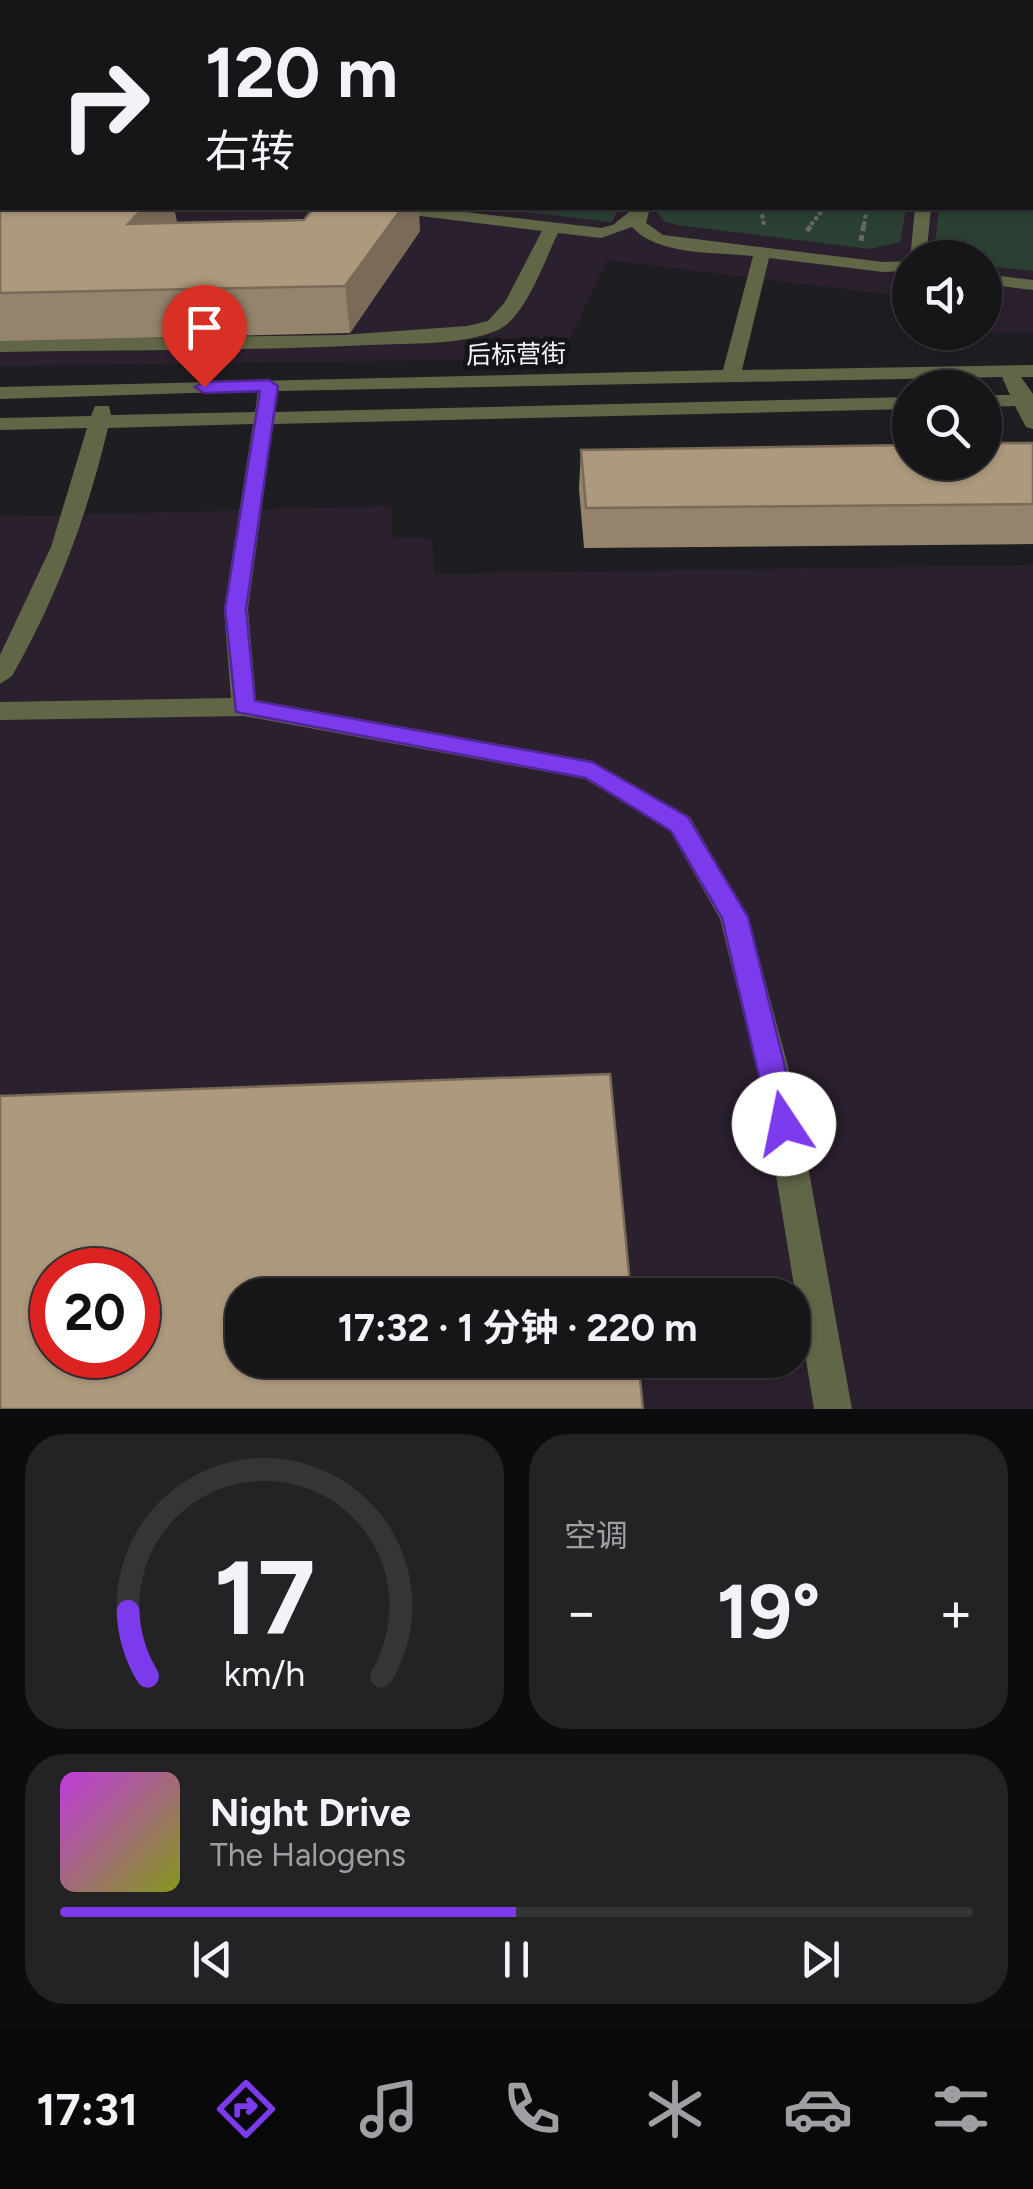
<!DOCTYPE html>
<html lang="zh">
<meta charset="utf-8">
<style>
:root{--surface:#161619;--page:#232326;--text:#f1f3f6;--muted:#9e9fa2;--line:#353538;--accent:#7c3aed}
body{margin:0;font-family:Figtree,"Noto Sans SC",sans-serif;background:var(--page);color:var(--text);height:100vh;display:flex;flex-direction:column;font-size:38px;white-space:nowrap}
*{box-sizing:border-box;margin:0}
p{font-size:32px;color:var(--muted)}
.icon{flex:none;width:55px;height:55px;fill:none;stroke:currentColor;stroke-width:2;stroke-linecap:round;stroke-linejoin:round}
.map{position:relative;height:1409px;overflow:hidden}
.panel{display:flex;flex-direction:column;gap:25px;padding:25px;background:#0c0c0e;flex:1}
.panel>*{flex:none}
.hud{position:absolute;left:0px;top:0px;width:1035px;height:210px;box-shadow:0 2px 8px #0004,0 0 0 2px var(--line);background:#161619;color:var(--text);overflow:hidden}
.buttons{position:absolute;left:892px;top:240px;display:grid;gap:20px}
.buttons a{display:grid;place-items:center;width:110px;height:110px;border-radius:50%;background:var(--surface);box-shadow:0 2px 8px #0004,0 0 0 2px var(--line);font-size:50px}
.speed{position:absolute;left:30px;top:1248px;display:flex;gap:20px;font-size:50px;font-weight:700;text-align:center}
.speed>*{display:grid;place-content:center;width:130px;height:130px;border-radius:50%;background:var(--surface);box-shadow:0 2px 8px #0004,0 0 0 2px var(--line);line-height:1}
.speed .limit{border:15px solid #d22;background:#fff;color:#111}
.pin{position:absolute;display:grid;place-items:center;width:85px;height:85px;color:#fff;margin:-102px -42px;border-radius:50% 50% 50% 0;rotate:-45deg;box-shadow:0 0 10px #0007}
.pin .icon{rotate:45deg}
.me{position:absolute;width:110px;margin:-55px;rotate:349deg;stroke-linejoin:round;filter:drop-shadow(0 0 8px #0008)}
.turn{display:flex;align-items:center;gap:35px;height:210px;padding:0 40px;font-size:45px}
.turn .icon{width:130px;height:130px;stroke-width:2.5}
.turn b{display:block;font-size:70px;line-height:85px}
.big{font-size:75px;font-weight:700;line-height:1.1}
.panel .widget{flex:1;display:flex;flex-direction:column;justify-content:center;gap:15px;min-width:0;padding:0 35px;border-radius:40px;background:var(--page)}
.panel .dial{align-items:center;gap:0}
.dial svg{height:260px;overflow:visible;fill:none;stroke:var(--line);stroke-width:7;stroke-linecap:round;text-anchor:middle}
.dial text{fill:var(--text);stroke:none}
.song{display:flex;align-items:center;gap:30px}
.cover{width:120px;height:120px;border-radius:15px;background:linear-gradient(135deg,hsl(290 70% 55%),hsl(70 70% 35%))}
.played{height:10px;border-radius:5px;background:linear-gradient(90deg,var(--accent) 50%,var(--line) 50%)}
.keys{display:flex;justify-content:space-around;direction:ltr}
.heat{display:flex;justify-content:space-between;align-items:center;font-size:55px;direction:ltr}
.panel .tiles{flex:1;display:grid;gap:25px;grid-template-columns:1fr 1fr}
.widget:last-child{grid-column:span 2}
.trip{position:absolute;left:225px;top:1278px;width:585px;height:100px;border-radius:40px;background:var(--surface);box-shadow:0 2px 8px #0004,0 0 0 2px var(--line);font-weight:700;line-height:100px;text-align:center}
.tabs{display:flex;height:160px;justify-content:space-around;align-items:center;background:#09090a;color:var(--muted)}
.tabs .icon{width:70px;height:70px}
.tabs .selected{color:var(--accent)}
.tabs b{font-size:45px;color:var(--text)}
.map>svg:first-child{display:block}
</style>
<div class="map">
<svg width="1033" height="1409" viewBox="0 0 1033 1409">
<rect width="100%" height="100%" fill="#1e1d21"/>
<path fill="#2b202e" fill-rule="evenodd" d="M183,0H1033V333H958L985,332V258H910V297L607,260L567,345L557,353L528,359L0,366V147L2,208H1032V2H180Z
M391,506L393,537L432,539L434,574L1033,565V1409H0V517ZM52,1270H138V1355H52ZM242,1295H792V1360H242Z"/>
<path fill="#2a4032" d="M1033,78V271L985,266V258L934,257L939,208H1032Z
M488,208H618L612,222Z
M906,208L900,242L870,249L677,225L664,221L654,209Z"/>
<g fill="none" stroke-linecap="round" stroke-linejoin="round">
<path stroke="#676669" stroke-width="4" stroke-dasharray="4 2.5" stroke-linecap="butt" d="M761,208L764,225
M811,225L824,208
M864,225L867,208"/>
<path stroke="#676669" stroke-width="5" stroke-dasharray="6 4" stroke-linecap="butt" d="M807,231L813,223
M861,241L864,223"/>
<path fill="#616647" fill-rule="evenodd" d="M388,208H432L601,228L613,225L634,208H650L646,223L663,235L883,262L910,261V271L883,272L769,258L742,370L1033,365V377H1021L1033,394V429L1026,427L1015,406L985,407V395H1010L1002,377L278,391L275,412L910,397V409L273,424L248,609L256,700L592,761L690,817L748,917L794,1089L852,1409H814L762,1089L720,919L670,831L585,779L244,716L0,720V702L231,698L224,609L253,424L108,428C87,516 57,597 12,676L0,684V655L51,547L87,428L0,430V418L91,416L95,406H109L111,415L255,412L258,391L0,399V387L723,370L753,256C716,252 658,256 632,227L601,238L558,233C545,259 526,317 498,330C461,346 409,343 369,345C246,351 123,350 0,352V340L342,335L467,326L488,321L505,302L542,231L396,213Z
M915,208H931L926,258L910,260Z
M985,274L1033,280V290L985,284Z"/>
</g>
<path fill="#95846c" d="M510,0H696L695,2H510Z
M811,0H1033V69L1032,2H813V0Z
M0,160L2,208H174L177,223L420,231L350,333L0,341Z
M1033,446V544L584,548L579,489L581,450Z"/>
<path fill="#796b58" d="M337,0H377L374,2H335Z
M143,208H174L177,224H128Z
M402,208H419L420,231L350,333L345,286Z"/>
<path fill="#ad997d" stroke="#796b58" stroke-width="2.5" fill-rule="evenodd" d="M157,0H337L335,2H154Z
M1007,0H1033V22L1032,2H1006Z
M0,160H2V208H143L128,224L304,220L314,208H402L345,286L0,293Z
M985,443H1032L1033,446V504L586,508L581,450L910,445V462H985Z
M610,1074L631,1295H242V1360H638L643,1409H0V1096ZM52,1270H138V1355H52Z"/>
<path fill="#7c3aed" stroke="#51269a" stroke-width="2.5" d="M269,380L278,386L246,609L255,701L592,762L688,817L748,917L799,1124L795,1134L784,1137L774,1134L770,1124L722,918L671,831L586,778L236,712L225,609L260,391L204,393L195,387L204,382Z"/>
<g text-anchor="middle" dominant-baseline="central" stroke-width="10" stroke-linejoin="round" paint-order="stroke">
<g font-size="25" fill="#f5f4f7" stroke="#151418">
<text transform="translate(516 354) rotate(-1)">后标营街</text>
</g>
</g>
</svg>
<div class="buttons">
<a><svg class="icon" aria-label="sound" viewBox="0 0 24 24"><path d="M4 9h4l5-4v14l-5-4H4zM17 9q2 3 0 6"/></svg></a>
<a><svg class="icon" aria-label="search" viewBox="0 0 24 24"><circle cx="10" cy="10" r="6"/><path d="M15 15l6 6"/></svg></a>
</div>
<div class="speed"><div class="limit">20</div></div>
<div class="pin" style="left:204px;top:387px;background:#d93025"><svg class="icon" aria-label="arrive" viewBox="0 0 24 24"><path d="M6 21V4h12l-3 4 3 4H6"/></svg></div>
<svg class="me" style="left:784px;top:1124px" viewBox="-20 -20 40 40"><circle r="19" fill="#fff"/><path d="M0-13L10 11 0 6-10 11z" fill="#7c3aed"/></svg>
<div class="trip">17:32 · 1 分钟 · 220 m</div>
<div class="hud">
<div class="turn"><svg class="icon" aria-label="right" viewBox="0 0 24 24"><path d="M7 20v-9h11M14 6l5 5-5 5"/></svg><div><b>120 m</b>右转</div></div>
</div>
</div>
<section class="panel">
<div class="tiles">
<div class="widget dial"><svg viewBox="0 0 100 80">
<path d="M14 69A42 42 0 1 1 86 69"/>
<path d="M14 69A42 42 0 0 1 8 49" stroke="#7c3aed"/>
<text x="50" y="56" font-size="32" font-weight="700">17</text>
<text x="50" y="72" font-size="11">km/h</text>
</svg></div>
<div class="widget"><p>空调</p>
<div class="heat"><a>−</a><b class="big">19°</b><a>+</a></div>
</div>
<div class="widget">
<div class="song"><i class="cover"></i><div><b>Night Drive</b><p>The Halogens</p></div></div>
<div class="played"></div>
<div class="keys"><svg class="icon" aria-label="previous" viewBox="0 0 24 24"><path d="M18 5L8 12l10 7zM5 5v14"/></svg><svg class="icon" aria-label="pause" viewBox="0 0 24 24"><path d="M8 5v14M16 5v14"/></svg><svg class="icon" aria-label="next" viewBox="0 0 24 24"><path d="M6 5l10 7-10 7zM19 5v14"/></svg></div>
</div>
</div>
</section>
<nav class="tabs">
<b>17:31</b>
<svg class="icon selected" aria-label="directions" viewBox="0 0 24 24"><path d="M12 3l9 9-9 9-9-9zM9 14v-3h6M13 9l2 2-2 2"/></svg>
<svg class="icon" aria-label="music" viewBox="0 0 24 24"><path d="M9 18V5l10-2v13"/><circle cx="6" cy="18" r="3"/><circle cx="16" cy="16" r="3"/></svg>
<svg class="icon" aria-label="phone" viewBox="0 0 24 24"><path d="M5 4h4l2 5-3 2q2 4 5 5l2-3 5 2v4C11 20 4 13 5 4z"/></svg>
<svg class="icon" aria-label="climate" viewBox="0 0 24 24"><path d="M12 3v18M4 7l16 10M4 17L20 7"/></svg>
<svg class="icon" aria-label="car" viewBox="0 0 24 24"><path d="M5 17H2v-5l4-1 3-4h7l3 4 3 1v5h-3M9 17h6M6 11h13"/><circle cx="7" cy="17" r="2"/><circle cx="17" cy="17" r="2"/></svg>
<svg class="icon" aria-label="filters" viewBox="0 0 24 24"><path d="M4 7h16M4 17h16"/><circle cx="9" cy="7" r="2"/><circle cx="15" cy="17" r="2"/></svg>
</nav>
